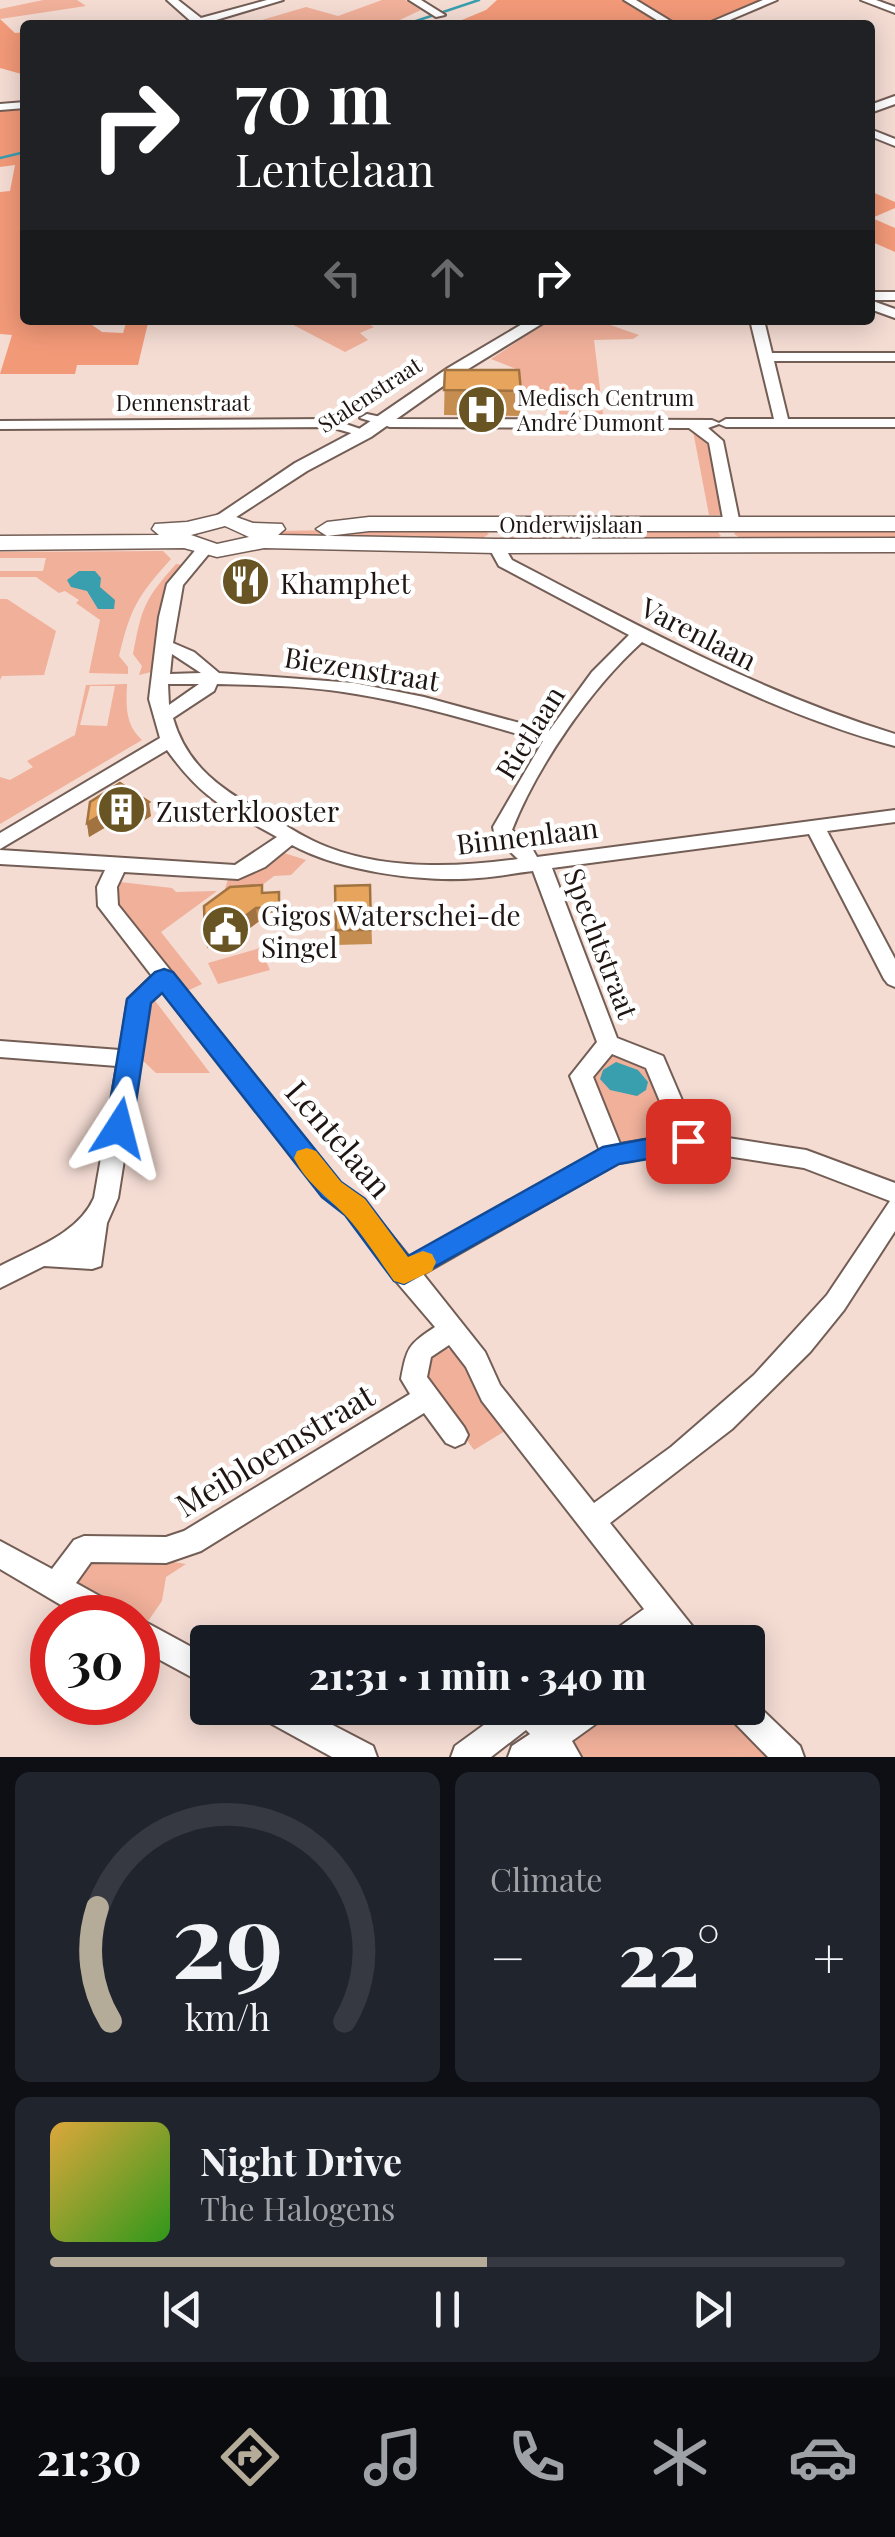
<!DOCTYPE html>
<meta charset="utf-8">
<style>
:root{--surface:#171b24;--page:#20242c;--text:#f1f3f6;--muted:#9ea1a6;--line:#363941;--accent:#b4ac98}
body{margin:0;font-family:"Playfair Display",serif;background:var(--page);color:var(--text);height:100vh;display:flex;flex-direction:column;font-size:38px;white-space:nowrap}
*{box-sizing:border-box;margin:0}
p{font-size:32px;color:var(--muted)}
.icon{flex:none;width:55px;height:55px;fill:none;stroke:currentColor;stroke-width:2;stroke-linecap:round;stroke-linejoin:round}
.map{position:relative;height:1757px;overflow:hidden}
.drawer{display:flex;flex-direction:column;gap:15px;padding:15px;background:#0d0f14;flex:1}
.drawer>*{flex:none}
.guide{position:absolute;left:20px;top:20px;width:855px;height:305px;border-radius:10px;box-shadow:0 5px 25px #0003;background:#202124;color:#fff;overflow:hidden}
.speed{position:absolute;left:30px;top:1595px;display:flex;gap:20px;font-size:50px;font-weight:700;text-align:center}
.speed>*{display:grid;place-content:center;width:130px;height:130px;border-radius:50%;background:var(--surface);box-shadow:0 5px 25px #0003;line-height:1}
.speed .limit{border:15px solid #d22;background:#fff;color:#111}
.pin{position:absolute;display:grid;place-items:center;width:85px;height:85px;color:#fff;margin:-42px;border-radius:20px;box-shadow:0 5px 15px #0006}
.me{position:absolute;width:110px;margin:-55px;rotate:9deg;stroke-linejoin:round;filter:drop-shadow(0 0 8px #0008)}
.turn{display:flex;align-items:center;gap:35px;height:210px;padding:0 50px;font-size:45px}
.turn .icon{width:130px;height:130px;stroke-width:2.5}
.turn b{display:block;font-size:70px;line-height:85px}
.lanes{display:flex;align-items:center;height:95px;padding:0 50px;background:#0003;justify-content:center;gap:50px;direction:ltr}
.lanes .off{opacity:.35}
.big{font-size:75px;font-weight:800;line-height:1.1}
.drawer .tile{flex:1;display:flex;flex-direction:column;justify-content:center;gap:15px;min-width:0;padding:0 35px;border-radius:15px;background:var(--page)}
.drawer .dial{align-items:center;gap:0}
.dial svg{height:260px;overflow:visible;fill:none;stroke:var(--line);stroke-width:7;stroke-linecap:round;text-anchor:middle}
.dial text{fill:var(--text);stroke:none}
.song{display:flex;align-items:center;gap:30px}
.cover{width:120px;height:120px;border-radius:15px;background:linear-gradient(135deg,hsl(40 70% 55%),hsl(110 70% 35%))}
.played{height:10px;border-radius:5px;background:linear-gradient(90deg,var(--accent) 55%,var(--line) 55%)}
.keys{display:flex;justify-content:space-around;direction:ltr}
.heat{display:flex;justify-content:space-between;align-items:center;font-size:55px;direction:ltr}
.drawer .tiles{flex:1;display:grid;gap:15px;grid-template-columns:1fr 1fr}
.tile:last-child{grid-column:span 2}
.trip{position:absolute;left:190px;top:1625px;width:575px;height:100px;border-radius:10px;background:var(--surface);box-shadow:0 5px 25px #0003;font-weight:800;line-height:100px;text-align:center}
.tab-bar{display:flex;height:160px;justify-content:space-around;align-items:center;background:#090b0e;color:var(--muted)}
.tab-bar .icon{width:70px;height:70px}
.tab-bar .on{color:var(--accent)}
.tab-bar b{font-size:45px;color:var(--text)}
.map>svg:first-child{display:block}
</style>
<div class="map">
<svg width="895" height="1757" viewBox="0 0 895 1757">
<rect width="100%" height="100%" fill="#f4dcd3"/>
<path fill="#f0b09a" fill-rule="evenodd" d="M43,0H77L86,6L0,19V9Z
M382,0H405L421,10L389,25H276L262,20L306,7L338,16Z
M284,320H360L374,327L360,333L368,340L345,352Z
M550,320H596L639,335L633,339L594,340L604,422H548L544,389L443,390L473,371L514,377L521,371L491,359Z
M688,425L711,440L725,515H709L693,431Z
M382,529L485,531L489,534L481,539L279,537L280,531Z
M715,529L721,536L712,539L515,540L508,536L512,530Z
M737,530H895V539H742L734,534Z
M163,551L171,559C137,597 131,607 119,656L128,667V674L89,673L100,620L76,603L79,600L65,591L59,593L36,577H0V571H43L46,558H0V552Z
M176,564L183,565L164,591L151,672L139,675L142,666L133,654C142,607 144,600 176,564Z
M0,599H7L56,631L44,675L2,676L0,680Z
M127,684C126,706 125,725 142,740L0,824V777L10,780L33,767L27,761L75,735L86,685ZM90,686H115L107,726L80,725Z
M284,853L306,860L291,875L274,876L257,889H225L229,876Z
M120,882L172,888L176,892L217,891L161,932L202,984L187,991L117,903Z
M260,948L270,970L218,984L208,963Z
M153,998L210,1073H156L141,1059Z
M630,1054L652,1065L678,1130L670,1141L626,1148L611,1140L587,1075L599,1059Z
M442,1347C473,1353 491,1405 505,1431L474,1450L424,1380L427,1354Z
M125,1554L186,1564L166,1577L162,1601L146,1624L79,1585L77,1578L89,1557Z
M607,1708H724L743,1731L775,1757H576L571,1746V1735Z"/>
<path fill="#f29978" d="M497,0H622L663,25H463L457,22L486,10Z
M635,0H766L703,25H681Z
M0,19L15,33L25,32V75L0,68Z
M25,106V320H85L102,332L123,333L127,320H154L148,323L138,365H77L75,374H0L12,335L0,334V192L10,191L15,165L0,167V108Z
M870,191L895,202V208L872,218L895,228V252L870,241Z"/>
<path fill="#399eae" d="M79,571H95L101,578L100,587L115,600L114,609H98L87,591L71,587L67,580Z
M616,1062L638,1070L648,1082L646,1090L637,1096L610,1090L600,1079L603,1070Z"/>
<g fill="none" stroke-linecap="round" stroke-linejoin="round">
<path stroke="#399eae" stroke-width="2.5" d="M404,25L479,0
M0,158L25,152"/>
<defs>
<path id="minor" d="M167,0H178L201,18L267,0H283L206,23L208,25L194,24Z
M409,0H421L445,15L436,17Z
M624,0H636L677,25H665Z
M763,0H777L718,25H704Z
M861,0H876L895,7V13Z
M25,102V108L0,110V104Z
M870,129L895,139V146L870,136Z
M870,292H895V300H870Z
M870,300L895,309V318L870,309Z
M750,320H764L772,353H895V361H774L788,419H895V427H726L719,424L708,428L723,441L740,524L738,527L732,529L724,524L709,443L689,428L390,427L360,418L367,414L390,419L712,420L719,423L726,419H774Z
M331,419L372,433L365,437L330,427L0,429V421Z
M496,541L502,543L512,560C637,625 759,692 895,734V746C806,722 723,683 642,642C591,688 537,766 512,830L530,845L537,857L895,810V822L827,831L895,959V987L888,984L884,979L809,834L552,868L617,1038L663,1056L696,1133L806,1150L895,1183V1231L844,1310L810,1352L732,1429L610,1523L697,1632L701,1642H669L661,1631L645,1642H608L612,1632L644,1609L482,1401L466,1367L449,1345L431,1357L427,1377L464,1427L468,1435L464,1443L455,1447L446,1443L424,1413L201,1551L166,1563L91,1562L76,1583L121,1608L125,1618H83L0,1569V1541L52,1569L74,1540L84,1536L166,1537L184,1531L410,1394L401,1379C407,1347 408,1345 435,1327L395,1280L347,1214L324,1197L163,991L149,1002L118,1198L107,1223L101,1266L92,1269L44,1266L0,1288V1266C34,1248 78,1234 94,1198L117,1066L0,1057V1041L120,1050L128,999L152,976L98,906L97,887L105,870L0,864V850L235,865L277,837C225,808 203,800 167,750L0,849V833L160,738L149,699L159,617L167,584L198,547L204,545L212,550L183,585L173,643L194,652L219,673L354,683L424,697L549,731L592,672L629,635L499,566L488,546ZM172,654L201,673L170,674ZM168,684H199L169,705ZM217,684C264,685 310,686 356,694C419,704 481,724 543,741L493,827L495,837L518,859C456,868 379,870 320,844C301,836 284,824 266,814C223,791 187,767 173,718L214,691ZM292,845C339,871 424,883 478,878C496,877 515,873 533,871L597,1042L570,1076L600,1151L410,1258L363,1200L340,1183L118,905L117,887L124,872L238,879L265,867ZM612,1054L646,1068L674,1135L620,1144L593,1077ZM688,1150L804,1168L890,1201L827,1295L754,1375L671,1447L594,1503L500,1385L485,1352L423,1274L618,1163Z
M138,1618L208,1656V1686L138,1648Z
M748,1696L800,1746L804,1757H768L730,1718L725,1708H748Z
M256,1708H300L373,1746L377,1757H332L261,1718Z
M507,1708H546L554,1718L569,1708H609L604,1718L572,1741L581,1757H508L512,1746L530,1734L526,1730L491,1757H451L455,1746Z"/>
<path id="tertiary" d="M895,96V104L870,113V105Z
M529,320H548L460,374L371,437L307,471L227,523H215L212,519L295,463L359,429L448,368Z"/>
<path id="secondary" d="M225,513L253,523L282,524L285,529L278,535L496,539L895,538V552L496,553L264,548L217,557L184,548L0,550V536L159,535L152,529L155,524L187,522ZM225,526L249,537L217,544L191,535Z
M369,517H895V531H369L327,536L316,529L327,522Z"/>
</defs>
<use href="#minor" stroke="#735e56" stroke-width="4"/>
<use href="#tertiary" stroke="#735e56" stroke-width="4"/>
<use href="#secondary" stroke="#735e56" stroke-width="3"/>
<use href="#minor" fill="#fff" fill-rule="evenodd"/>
<use href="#tertiary" fill="#fff" fill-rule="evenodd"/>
<use href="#secondary" fill="#fff" fill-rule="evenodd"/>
</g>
<path fill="#c68d50" d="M445,370L521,391L520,416L444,415Z
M120,783L151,816L135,826L123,817L89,837L87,823Z
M370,885L372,944L336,945V930Z
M279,892L280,921L258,922L237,938V949L207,948L205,934L262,893Z"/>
<path fill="#a17341" d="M149,802L151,816L135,826L133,812Z
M121,803L123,817L89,837L87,823Z
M256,908L258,922L237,938V949L236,923Z"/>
<path fill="#e6a45d" stroke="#a17341" stroke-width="2.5" d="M445,370H519L521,391L444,390Z
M120,783L149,802L133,812L121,803L87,823L90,802Z
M262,885V893L279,892V907L256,908L236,923L235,935L205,934L204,906L230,887Z
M370,885L371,930H336L335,886Z"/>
<path fill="#1a73e8" stroke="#114b97" stroke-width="2.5" d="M164,969L173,972L341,1182L365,1199L408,1256L603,1147L688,1131L697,1134L701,1141L697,1149L688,1152L619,1164L404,1284L394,1281L345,1215L322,1197L162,993L151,1003L132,1128L128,1135H110L106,1128L127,999L155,972Z"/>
<path fill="#f59e0b" d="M307,1148L316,1151L341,1182L365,1199L408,1257L423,1251L432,1254L436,1262L432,1271L404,1284L394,1281C379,1260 364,1236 347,1217C328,1197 307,1184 294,1158L297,1151Z"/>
<defs>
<symbol id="hospital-disc" viewBox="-11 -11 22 22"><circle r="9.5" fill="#695524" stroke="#fff"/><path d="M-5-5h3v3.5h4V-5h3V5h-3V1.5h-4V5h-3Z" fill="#fff"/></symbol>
<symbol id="restaurant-disc" viewBox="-11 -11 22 22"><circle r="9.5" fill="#695524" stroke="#fff"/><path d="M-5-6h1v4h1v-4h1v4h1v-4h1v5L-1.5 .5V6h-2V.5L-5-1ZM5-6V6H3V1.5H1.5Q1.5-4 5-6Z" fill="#fff"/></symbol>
<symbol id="building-disc" viewBox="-11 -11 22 22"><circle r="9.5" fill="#695524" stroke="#fff"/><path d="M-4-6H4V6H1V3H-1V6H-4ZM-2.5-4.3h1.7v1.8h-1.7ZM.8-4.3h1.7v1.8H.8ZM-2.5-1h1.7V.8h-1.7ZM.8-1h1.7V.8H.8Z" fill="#fff"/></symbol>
<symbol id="civic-disc" viewBox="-11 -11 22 22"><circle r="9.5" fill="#695524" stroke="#fff"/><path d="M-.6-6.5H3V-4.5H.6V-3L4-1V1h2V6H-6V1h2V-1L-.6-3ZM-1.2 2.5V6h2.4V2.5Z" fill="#fff"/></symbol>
</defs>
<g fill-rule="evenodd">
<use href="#hospital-disc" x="454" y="382" width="55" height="55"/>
<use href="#restaurant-disc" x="218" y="554" width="55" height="55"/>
<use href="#building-disc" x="94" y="782" width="55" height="55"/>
<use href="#civic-disc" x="198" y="902" width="55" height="55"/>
</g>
<g text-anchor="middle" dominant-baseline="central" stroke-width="9" stroke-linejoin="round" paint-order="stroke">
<g font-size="22" fill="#1f1613" stroke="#fff">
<text transform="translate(369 394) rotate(-33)">Stalenstraat</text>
<text x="183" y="402">Dennenstraat</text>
<text x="571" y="524">Onderwijslaan</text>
</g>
<g font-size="22" fill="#1f1613" stroke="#fff" text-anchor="start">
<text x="517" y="397">Medisch Centrum<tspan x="517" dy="25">André Dumont</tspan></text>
</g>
<g font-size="28" fill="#1f1613" stroke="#fff" text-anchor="start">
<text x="280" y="582">Khamphet</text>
<text x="156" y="810">Zusterklooster</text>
<text x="261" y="914">Gigos Waterschei-de<tspan x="261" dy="32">Singel</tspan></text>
</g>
<g font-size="28" fill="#1f1613" stroke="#fff">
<text transform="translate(699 633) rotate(27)">Varenlaan</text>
<text transform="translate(362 668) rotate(9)">Biezenstraat</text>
<text transform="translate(529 732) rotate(-58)">Rietlaan</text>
<text transform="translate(527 835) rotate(-7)">Binnenlaan</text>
<text transform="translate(602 943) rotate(69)">Spechtstraat</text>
</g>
<g font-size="32" fill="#1f1613" stroke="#fff">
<text transform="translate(340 1138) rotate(49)">Lentelaan</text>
<text transform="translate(274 1449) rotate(-31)">Meibloemstraat</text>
</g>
</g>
</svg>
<div class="speed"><div class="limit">30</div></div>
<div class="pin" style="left:688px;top:1141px;background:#d93025"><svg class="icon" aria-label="arrive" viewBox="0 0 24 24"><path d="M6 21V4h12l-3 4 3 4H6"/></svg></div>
<svg class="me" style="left:119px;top:1128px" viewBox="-20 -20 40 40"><path d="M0-17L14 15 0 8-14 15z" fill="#1a73e8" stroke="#fff" stroke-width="4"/></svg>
<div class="trip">21:31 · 1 min · 340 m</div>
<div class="guide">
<div class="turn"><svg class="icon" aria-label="right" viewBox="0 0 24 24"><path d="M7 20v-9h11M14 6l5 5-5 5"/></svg><div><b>70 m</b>Lentelaan</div></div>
<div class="lanes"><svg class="icon off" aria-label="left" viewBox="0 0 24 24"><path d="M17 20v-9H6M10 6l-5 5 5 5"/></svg><svg class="icon off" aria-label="ahead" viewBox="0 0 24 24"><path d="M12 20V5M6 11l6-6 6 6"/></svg><svg class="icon" aria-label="right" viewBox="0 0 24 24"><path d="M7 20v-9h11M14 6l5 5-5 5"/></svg></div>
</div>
</div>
<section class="drawer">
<div class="tiles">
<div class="tile dial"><svg viewBox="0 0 100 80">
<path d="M14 69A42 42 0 1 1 86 69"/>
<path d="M14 69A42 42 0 0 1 10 34" stroke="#b4ac98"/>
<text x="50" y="56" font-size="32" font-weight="700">29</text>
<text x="50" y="72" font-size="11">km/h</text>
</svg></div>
<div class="tile"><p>Climate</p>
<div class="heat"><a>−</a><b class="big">22°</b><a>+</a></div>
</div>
<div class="tile">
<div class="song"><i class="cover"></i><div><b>Night Drive</b><p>The Halogens</p></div></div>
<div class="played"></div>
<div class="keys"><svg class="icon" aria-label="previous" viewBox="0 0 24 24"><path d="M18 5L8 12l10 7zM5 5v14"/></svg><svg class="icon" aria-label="pause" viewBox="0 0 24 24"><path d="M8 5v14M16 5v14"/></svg><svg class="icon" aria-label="next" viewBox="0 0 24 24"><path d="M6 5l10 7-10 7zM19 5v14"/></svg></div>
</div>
</div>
</section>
<nav class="tab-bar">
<b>21:30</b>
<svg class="icon on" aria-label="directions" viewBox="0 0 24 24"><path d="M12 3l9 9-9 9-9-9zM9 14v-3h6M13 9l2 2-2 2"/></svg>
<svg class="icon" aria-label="music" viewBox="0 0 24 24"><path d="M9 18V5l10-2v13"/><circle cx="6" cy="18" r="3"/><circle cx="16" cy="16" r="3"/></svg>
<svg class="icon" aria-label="phone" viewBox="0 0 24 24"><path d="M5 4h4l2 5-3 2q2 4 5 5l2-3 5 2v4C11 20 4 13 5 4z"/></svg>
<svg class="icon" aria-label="climate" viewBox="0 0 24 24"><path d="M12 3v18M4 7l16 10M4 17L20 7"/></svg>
<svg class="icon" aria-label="car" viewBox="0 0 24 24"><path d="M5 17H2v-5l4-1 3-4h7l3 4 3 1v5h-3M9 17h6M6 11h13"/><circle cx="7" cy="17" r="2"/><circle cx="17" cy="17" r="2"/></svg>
</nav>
